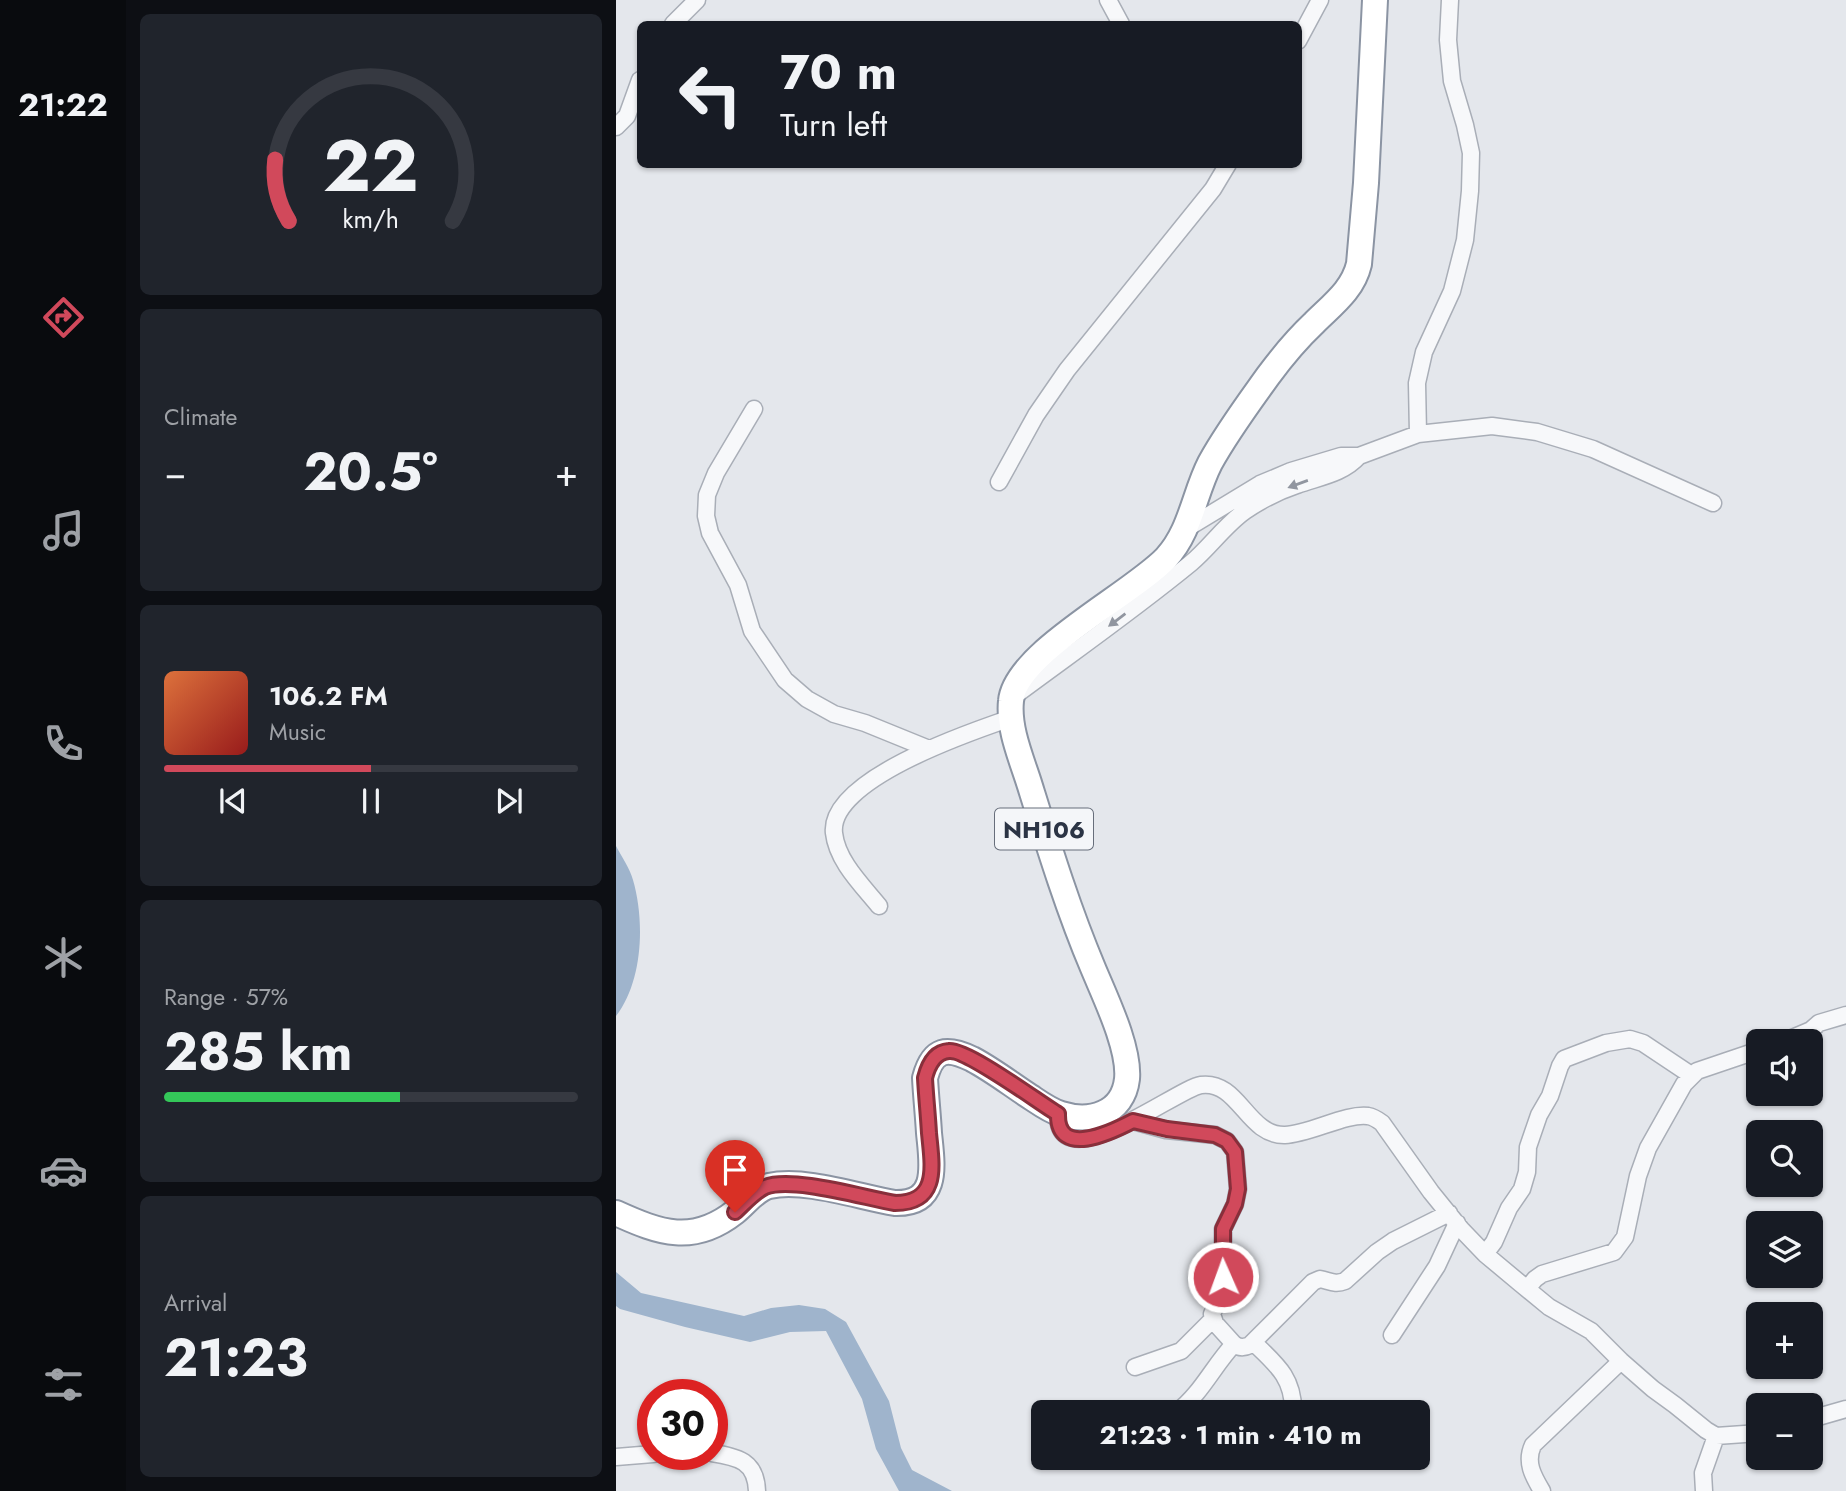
<!DOCTYPE html>
<meta charset="utf-8">
<style>
:root{--surface:#171b24;--page:#20242c;--text:#f1f3f6;--muted:#9ea1a6;--line:#363941;--accent:#d1495b}
body{margin:0;font-family:Jost,sans-serif;background:var(--page);color:var(--text);height:100vh;display:flex;flex-direction:column;font-size:26px;white-space:nowrap}
*{box-sizing:border-box;margin:0}
p{font-size:23px;color:var(--muted)}
.icon{flex:none;width:38px;height:38px;fill:none;stroke:currentColor;stroke-width:2;stroke-linecap:round;stroke-linejoin:round}
.map{position:relative;flex:1;overflow:hidden}
.sheet{display:flex;flex-direction:column;gap:14px;padding:14px;background:#0d0f14;width:490px}
.sheet>*{flex:none}
.banner{position:absolute;left:21px;top:21px;width:665px;height:147px;border-radius:10px;box-shadow:0 2px 5px #0004;background:#171b24;color:var(--text);overflow:hidden}
.buttons{position:absolute;left:1130px;top:1029px;display:grid;gap:14px}
.buttons a{display:grid;place-items:center;width:77px;height:77px;border-radius:10px;background:var(--surface);box-shadow:0 2px 5px #0004;font-size:35px}
.speed{position:absolute;left:21px;top:1379px;display:flex;gap:14px;font-size:35px;font-weight:700;text-align:center}
.speed>*{display:grid;place-content:center;width:91px;height:91px;border-radius:50%;background:var(--surface);box-shadow:0 2px 5px #0004;line-height:1}
.speed .limit{border:10px solid #d22;background:#fff;color:#111}
.pin{position:absolute;display:grid;place-items:center;width:60px;height:60px;color:#fff;margin:-72px -30px;border-radius:50% 50% 50% 0;rotate:-45deg;box-shadow:0 0 7px #0007}
.pin .icon{rotate:45deg}
.me{position:absolute;width:77px;margin:-38px;rotate:358deg;stroke-linejoin:round;filter:drop-shadow(0 0 5px #0008)}
.turn{display:flex;align-items:center;gap:24px;height:147px;padding:0 28px;font-size:32px}
.turn .icon{width:91px;height:91px;stroke-width:2.5}
.turn b{display:block;font-size:49px;line-height:60px}
.big{font-size:52px;font-weight:700;line-height:1.1}
.sheet .tile{flex:1;display:flex;flex-direction:column;justify-content:center;gap:10px;min-width:0;padding:0 24px;border-radius:10px;background:var(--page)}
.sheet .dial{align-items:center;gap:0}
.dial svg{height:182px;overflow:visible;fill:none;stroke:var(--line);stroke-width:7;stroke-linecap:round;text-anchor:middle}
.dial text{fill:var(--text);stroke:none}
.song{display:flex;align-items:center;gap:21px}
.cover{width:84px;height:84px;border-radius:10px;background:linear-gradient(135deg,hsl(20 70% 55%),hsl(0 70% 35%))}
.played{height:7px;border-radius:4px;background:linear-gradient(90deg,var(--accent) 50%,var(--line) 50%)}
.keys{display:flex;justify-content:space-around;direction:ltr}
.heat{display:flex;justify-content:space-between;align-items:center;font-size:38px;direction:ltr}
.charge{height:10px;border-radius:5px;background:linear-gradient(90deg,#34c759 57%,var(--line) 0)}
.trip{position:absolute;left:415px;top:1400px;width:399px;height:70px;border-radius:10px;background:var(--surface);box-shadow:0 2px 5px #0004;font-weight:700;line-height:70px;text-align:center}
main{display:flex;flex:1;min-height:0}
.tab-bar{display:flex;flex-direction:column;width:126px;justify-content:space-around;align-items:center;background:#090b0e;color:var(--muted)}
.tab-bar .icon{width:49px;height:49px}
.tab-bar .current{color:var(--accent)}
.tab-bar b{font-size:32px;color:var(--text)}
.map>svg:first-child{display:block}
</style>
<main>
<nav class="tab-bar">
<b>21:22</b>
<svg class="icon current" aria-label="directions" viewBox="0 0 24 24"><path d="M12 3l9 9-9 9-9-9zM9 14v-3h6M13 9l2 2-2 2"/></svg>
<svg class="icon" aria-label="music" viewBox="0 0 24 24"><path d="M9 18V5l10-2v13"/><circle cx="6" cy="18" r="3"/><circle cx="16" cy="16" r="3"/></svg>
<svg class="icon" aria-label="phone" viewBox="0 0 24 24"><path d="M5 4h4l2 5-3 2q2 4 5 5l2-3 5 2v4C11 20 4 13 5 4z"/></svg>
<svg class="icon" aria-label="climate" viewBox="0 0 24 24"><path d="M12 3v18M4 7l16 10M4 17L20 7"/></svg>
<svg class="icon" aria-label="car" viewBox="0 0 24 24"><path d="M5 17H2v-5l4-1 3-4h7l3 4 3 1v5h-3M9 17h6M6 11h13"/><circle cx="7" cy="17" r="2"/><circle cx="17" cy="17" r="2"/></svg>
<svg class="icon" aria-label="filters" viewBox="0 0 24 24"><path d="M4 7h16M4 17h16"/><circle cx="9" cy="7" r="2"/><circle cx="15" cy="17" r="2"/></svg>
</nav>
<section class="sheet">
<div class="tile dial"><svg viewBox="0 0 100 80">
<path d="M14 69A42 42 0 1 1 86 69"/>
<path d="M14 69A42 42 0 0 1 8 42" stroke="#d1495b"/>
<text x="50" y="56" font-size="32" font-weight="700">22</text>
<text x="50" y="72" font-size="11">km/h</text>
</svg></div>
<div class="tile"><p>Climate</p>
<div class="heat"><a>−</a><b class="big">20.5°</b><a>+</a></div>
</div>
<div class="tile">
<div class="song"><i class="cover"></i><div><b>106.2 FM</b><p>Music</p></div></div>
<div class="played"></div>
<div class="keys"><svg class="icon" aria-label="previous" viewBox="0 0 24 24"><path d="M18 5L8 12l10 7zM5 5v14"/></svg><svg class="icon" aria-label="pause" viewBox="0 0 24 24"><path d="M8 5v14M16 5v14"/></svg><svg class="icon" aria-label="next" viewBox="0 0 24 24"><path d="M6 5l10 7-10 7zM19 5v14"/></svg></div>
</div>
<div class="tile"><p>Range · 57%</p><b class="big">285 km</b><div class="charge"></div></div>
<div class="tile"><p>Arrival</p><b class="big">21:23</b></div>
</section>
<div class="map">
<svg width="1230" height="1491" viewBox="0 0 1230 1491">
<rect width="100%" height="100%" fill="#e4e7ec"/>
<path fill="#9fb4cc" d="M0,846C6,857 14,869 17,880C29,921 27,981 0,1016Z
M0,1272L25,1293L128,1316L155,1308L183,1305L209,1309L230,1322L273,1401L285,1448L296,1470L336,1491H283L260,1449L246,1399L210,1331L174,1332L134,1342L69,1327L4,1309L0,1306Z"/>
<g fill="none" stroke-linecap="round" stroke-linejoin="round">
<defs>
<path id="minor" d="M492,0L505,24
M57,24L81,0
M682,41L704,0
M0,127L11,116L24,80
M138,409L100,473L91,495L90,516L94,533L122,585L136,631L169,680L191,699L218,714L249,723L313,749
M802,434L801,383L808,352L836,291L849,240L854,191L855,153L849,125L836,81L832,40L834,0
M383,482L420,415L451,370L597,189L612,164
M570,529L644,484L675,471L725,456H743L802,434L876,426L921,432L977,449L1097,503
M401,694C459,651 519,609 575,563C594,547 609,525 629,511C645,500 663,491 681,485C703,477 727,474 743,456
M263,906C246,885 221,861 218,833C212,780 354,732 395,718
M1169,1041L1195,1030L1203,1023L1230,1015
M442,1113C440,1183 562,1088 585,1085C623,1080 631,1136 669,1135C694,1134 730,1113 752,1116C758,1117 762,1120 766,1123L815,1192L845,1229L869,1254L905,1284L933,1307L975,1331L1005,1361L1037,1389L1059,1405L1090,1430L1100,1436L1143,1433
M517,1121L550,1130L599,1135L611,1141L619,1152L622,1189L619,1204L607,1229V1277L604,1296L596,1314L599,1323L618,1344
M869,1254L878,1242L893,1208L906,1189L911,1172L912,1147L923,1115L934,1096L944,1066L948,1059L990,1043L1014,1039L1027,1043L1075,1075
M911,1289L919,1279L926,1274L998,1252L1009,1237L1022,1176L1032,1148L1068,1084L1081,1071L1143,1050
M776,1335L821,1266L841,1223
M637,1342C660,1364 678,1378 677,1412
M519,1367L565,1351L597,1319
M561,1412C585,1394 598,1365 618,1344C623,1348 628,1348 634,1345L697,1282L704,1279C714,1281 719,1285 729,1281L761,1252L777,1241L833,1213
M1195,1419L1230,1409
M96,1453C122,1457 140,1461 141,1491
M0,1457L37,1454
M926,1491C917,1476 909,1462 917,1445L1005,1361
M1088,1491L1087,1473L1100,1436"/>
<path id="trunk" d="M0,1213C44,1233 77,1245 119,1212C130,1203 139,1190 153,1186C189,1178 243,1197 279,1203C324,1204 316,1164 313,1133C312,1115 310,1097 309,1078C317,1048 331,1047 356,1059C375,1069 392,1082 410,1094C421,1101 432,1110 445,1114C474,1123 507,1114 511,1079C514,1048 489,997 477,968C452,909 433,847 414,786C406,760 392,729 395,701C399,653 516,594 550,558C575,531 578,494 594,463C611,432 632,404 652,376C666,357 681,339 698,323C716,305 737,290 743,264L750,183L759,0"/>
</defs>
<use href="#minor" stroke="#a9aeb7" stroke-width="19"/>
<use href="#trunk" stroke="#8b94a3" stroke-width="28"/>
<use href="#minor" stroke="#f7f8fa" stroke-width="16"/>
<use href="#trunk" stroke="#fff" stroke-width="24"/>
</g>
<defs><path id="oneway-solid" d="M-6-.8H1V-3.2L6.5 0L1 3.2V.8H-6Z" transform="scale(1.75)"/></defs>
<g fill="#9196a0">
<use href="#oneway-solid" transform="translate(682 484) rotate(160)"/>
<use href="#oneway-solid" transform="translate(501 620) rotate(143)"/>
</g>
<g fill="none" stroke-linecap="round" stroke-linejoin="round">
<defs>
<path id="route" d="M119,1212C128,1204 138,1192 149,1187C176,1176 249,1198 279,1203C324,1203 316,1165 313,1133C312,1115 310,1097 309,1078C312,1066 318,1052 333,1051C351,1049 422,1102 442,1114C441,1159 496,1132 517,1121L551,1129L599,1135L611,1141L619,1152L622,1189L619,1204L607,1229V1277"/>
</defs>
<use href="#route" stroke="#882f3b" stroke-width="18"/>
<use href="#route" stroke="#d1495b" stroke-width="12"/>
</g>
<g text-anchor="middle" dominant-baseline="central" stroke-width="5" stroke-linejoin="round" paint-order="stroke">
<rect fill="#f4f6f9" stroke="#676e7b" stroke-width="2" x="379" y="808.5" width="98" height="41" rx="5"/>
<g font-size="24" font-weight="bold" fill="#2b3445">
<text x="428" y="829">NH106</text>
</g>
</g>
</svg>
<div class="buttons">
<a><svg class="icon" aria-label="sound" viewBox="0 0 24 24"><path d="M4 9h4l5-4v14l-5-4H4zM17 9q2 3 0 6"/></svg></a>
<a><svg class="icon" aria-label="search" viewBox="0 0 24 24"><circle cx="10" cy="10" r="6"/><path d="M15 15l6 6"/></svg></a>
<a><svg class="icon" aria-label="layers" viewBox="0 0 24 24"><path d="M12 4l9 5-9 5-9-5zM3 14l9 5 9-5"/></svg></a>
<a>+</a>
<a>−</a>
</div>
<div class="speed"><div class="limit">30</div></div>
<div class="pin" style="left:119px;top:1212px;background:#d93025"><svg class="icon" aria-label="arrive" viewBox="0 0 24 24"><path d="M6 21V4h12l-3 4 3 4H6"/></svg></div>
<svg class="me" style="left:607px;top:1277px" viewBox="-20 -20 40 40"><circle r="17" fill="#d1495b" stroke="#fff" stroke-width="3"/><path d="M0-11L8 9 0 5-8 9z" fill="#fff"/></svg>
<div class="trip">21:23 · 1 min · 410 m</div>
<div class="banner">
<div class="turn"><svg class="icon" aria-label="left" viewBox="0 0 24 24"><path d="M17 20v-9H6M10 6l-5 5 5 5"/></svg><div><b>70 m</b>Turn left</div></div>
</div>
</div>
</main>
